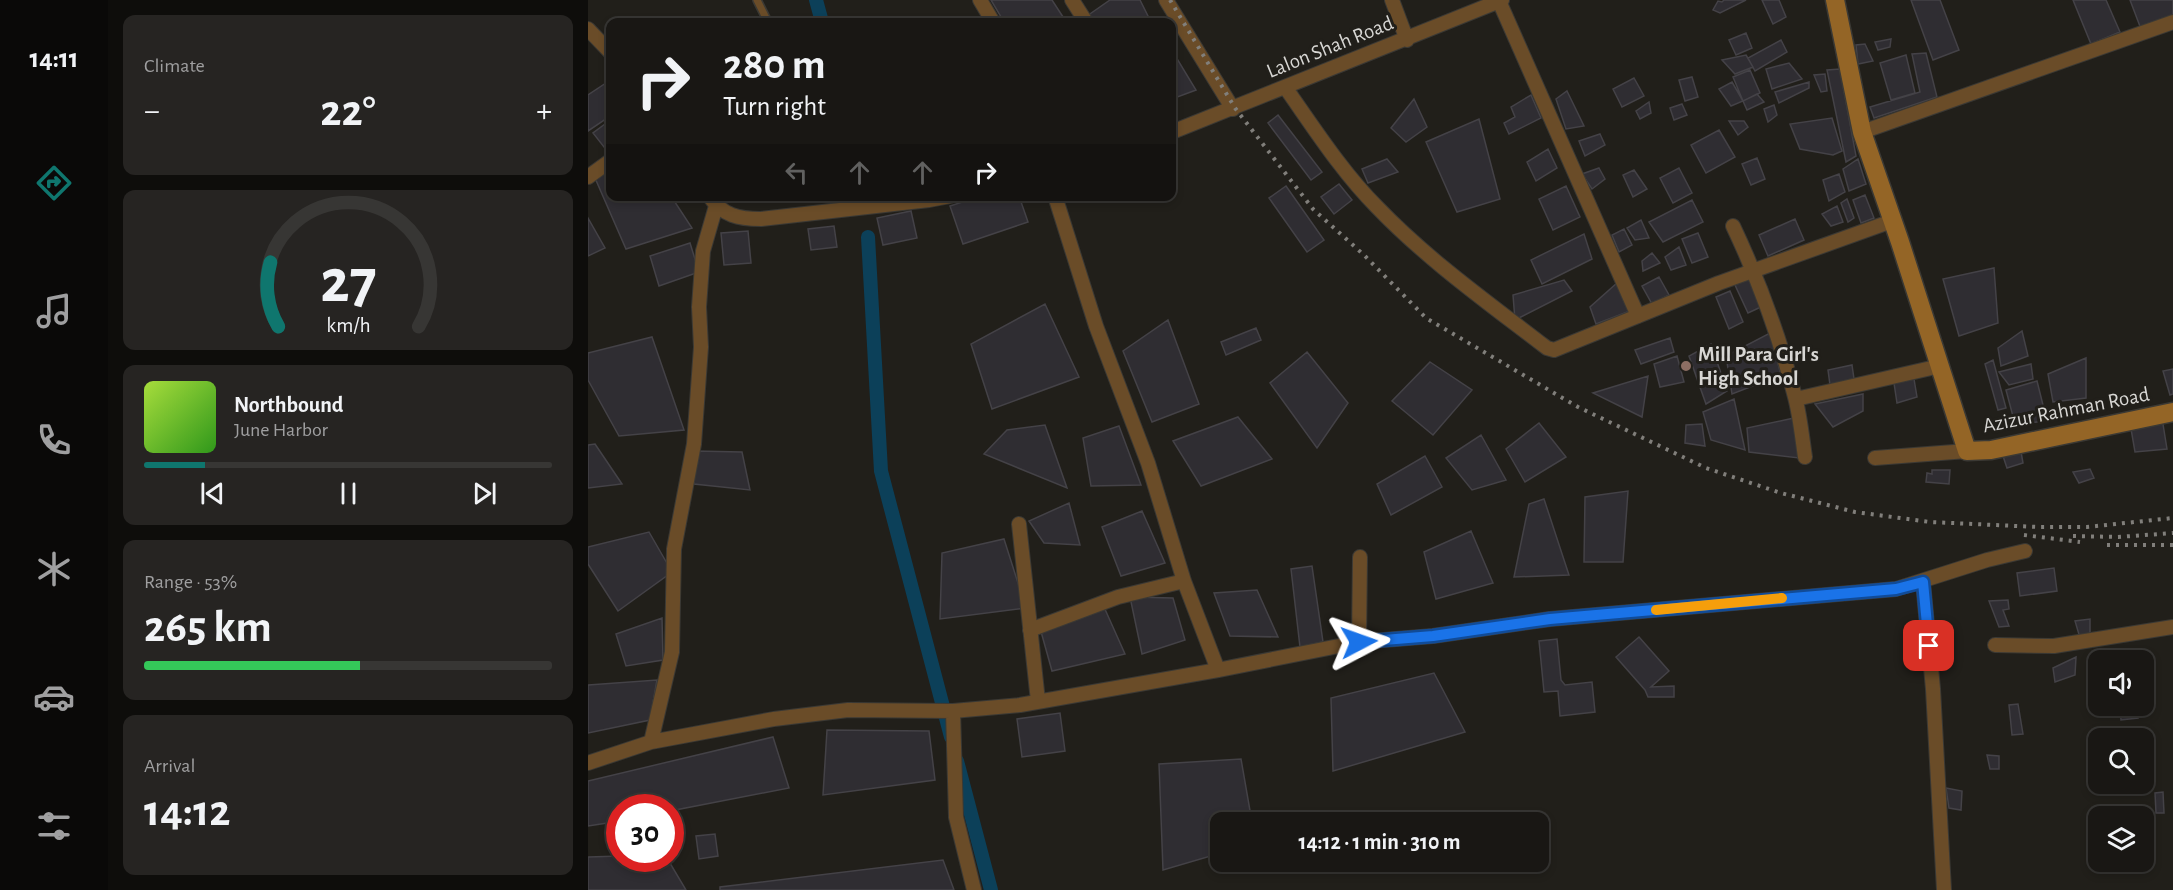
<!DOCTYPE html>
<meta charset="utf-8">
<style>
:root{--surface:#191714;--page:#262422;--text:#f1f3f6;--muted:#9f9fa0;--line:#373634;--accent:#0f766e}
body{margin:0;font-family:"Alegreya Sans",sans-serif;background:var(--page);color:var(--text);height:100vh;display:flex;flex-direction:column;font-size:22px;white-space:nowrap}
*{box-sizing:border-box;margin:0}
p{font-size:20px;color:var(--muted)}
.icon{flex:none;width:33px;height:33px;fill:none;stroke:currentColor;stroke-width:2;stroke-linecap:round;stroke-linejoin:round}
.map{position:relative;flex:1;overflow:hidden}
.details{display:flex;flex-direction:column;gap:15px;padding:15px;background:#0e0d0b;width:480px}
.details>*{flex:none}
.guide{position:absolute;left:18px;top:18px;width:570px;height:183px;border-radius:12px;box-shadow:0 3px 9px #0003,0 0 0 2px var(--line);background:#191714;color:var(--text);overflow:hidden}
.fabs{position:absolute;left:1500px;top:650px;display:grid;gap:12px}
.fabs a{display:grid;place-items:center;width:66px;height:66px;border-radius:12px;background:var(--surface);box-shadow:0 3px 9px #0003,0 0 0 2px var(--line);font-size:30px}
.speed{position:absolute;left:18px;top:794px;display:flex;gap:12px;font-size:30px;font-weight:700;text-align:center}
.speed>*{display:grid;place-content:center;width:78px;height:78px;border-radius:50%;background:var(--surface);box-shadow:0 3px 9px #0003,0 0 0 2px var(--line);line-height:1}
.speed .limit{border:9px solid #d22;background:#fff;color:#111}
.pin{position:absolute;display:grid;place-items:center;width:51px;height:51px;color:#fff;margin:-26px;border-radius:12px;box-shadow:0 3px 9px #0006}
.me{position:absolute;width:66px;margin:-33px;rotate:86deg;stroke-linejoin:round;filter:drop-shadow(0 0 4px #0008)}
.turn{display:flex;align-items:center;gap:21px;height:126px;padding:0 18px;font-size:27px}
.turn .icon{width:78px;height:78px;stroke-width:2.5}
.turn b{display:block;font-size:42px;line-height:51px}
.lanes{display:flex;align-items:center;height:57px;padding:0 18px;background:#0003;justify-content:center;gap:30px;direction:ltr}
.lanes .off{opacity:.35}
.big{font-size:45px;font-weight:600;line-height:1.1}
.details .widget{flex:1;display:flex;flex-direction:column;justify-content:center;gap:9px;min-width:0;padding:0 21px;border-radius:12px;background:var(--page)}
.details .dial{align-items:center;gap:0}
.dial svg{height:156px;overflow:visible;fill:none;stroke:var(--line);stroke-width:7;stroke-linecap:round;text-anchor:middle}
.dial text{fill:var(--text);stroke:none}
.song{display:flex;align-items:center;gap:18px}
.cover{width:72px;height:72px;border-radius:9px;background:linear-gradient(135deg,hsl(80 70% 55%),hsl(110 70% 35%))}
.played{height:6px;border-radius:3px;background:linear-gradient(90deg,var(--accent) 15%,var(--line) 15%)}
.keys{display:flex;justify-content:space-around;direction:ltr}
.heat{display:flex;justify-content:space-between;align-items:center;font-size:33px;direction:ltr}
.charge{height:9px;border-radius:4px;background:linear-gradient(90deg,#34c759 53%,var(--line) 0)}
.trip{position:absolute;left:622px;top:812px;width:339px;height:60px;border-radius:12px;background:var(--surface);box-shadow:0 3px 9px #0003,0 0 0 2px var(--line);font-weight:600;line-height:60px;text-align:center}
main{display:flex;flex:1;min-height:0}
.menu{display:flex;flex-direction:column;width:108px;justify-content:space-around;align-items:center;background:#0a0908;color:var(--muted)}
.menu .icon{width:42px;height:42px}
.menu .selected{color:var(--accent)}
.menu b{font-size:27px;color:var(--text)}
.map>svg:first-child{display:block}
</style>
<main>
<nav class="menu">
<b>14:11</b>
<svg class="icon selected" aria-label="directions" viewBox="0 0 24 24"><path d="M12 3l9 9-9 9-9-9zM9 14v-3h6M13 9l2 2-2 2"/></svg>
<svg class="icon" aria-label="music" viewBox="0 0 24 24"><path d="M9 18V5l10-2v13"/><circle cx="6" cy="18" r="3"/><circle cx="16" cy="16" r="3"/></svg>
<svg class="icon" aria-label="phone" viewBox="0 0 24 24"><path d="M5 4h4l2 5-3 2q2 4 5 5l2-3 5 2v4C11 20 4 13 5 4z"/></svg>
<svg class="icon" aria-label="climate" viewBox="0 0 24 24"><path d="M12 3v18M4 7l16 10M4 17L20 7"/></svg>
<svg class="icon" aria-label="car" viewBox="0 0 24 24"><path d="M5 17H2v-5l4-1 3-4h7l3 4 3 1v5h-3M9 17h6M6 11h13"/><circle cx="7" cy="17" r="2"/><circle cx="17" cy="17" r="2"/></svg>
<svg class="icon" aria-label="filters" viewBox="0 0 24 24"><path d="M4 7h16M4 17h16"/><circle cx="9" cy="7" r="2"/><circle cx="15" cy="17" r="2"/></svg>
</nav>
<section class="details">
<div class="widget"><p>Climate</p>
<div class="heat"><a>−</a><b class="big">22°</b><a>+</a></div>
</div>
<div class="widget dial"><svg viewBox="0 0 100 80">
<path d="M14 69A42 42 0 1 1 86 69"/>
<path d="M14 69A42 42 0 0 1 10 36" stroke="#0f766e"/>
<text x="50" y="56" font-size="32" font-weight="700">27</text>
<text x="50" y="72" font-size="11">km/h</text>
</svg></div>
<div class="widget">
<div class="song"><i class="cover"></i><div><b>Northbound</b><p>June Harbor</p></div></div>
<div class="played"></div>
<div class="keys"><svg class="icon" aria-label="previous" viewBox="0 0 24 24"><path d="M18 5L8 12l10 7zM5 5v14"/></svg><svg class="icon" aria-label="pause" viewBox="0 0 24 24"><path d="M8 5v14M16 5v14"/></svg><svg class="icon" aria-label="next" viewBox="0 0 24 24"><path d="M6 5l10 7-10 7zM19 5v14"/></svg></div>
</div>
<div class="widget"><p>Range · 53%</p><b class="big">265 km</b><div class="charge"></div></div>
<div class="widget"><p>Arrival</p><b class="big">14:12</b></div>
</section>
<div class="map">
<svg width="1585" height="890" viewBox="0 0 1585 890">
<rect width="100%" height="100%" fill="#211f1a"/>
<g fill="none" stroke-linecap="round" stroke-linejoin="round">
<path stroke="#0c4059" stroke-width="14" d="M228,0L234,22
M280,237L293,471L363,737
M369,761L403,890"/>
</g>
<path fill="#2f2d32" stroke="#444247" stroke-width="1.5" d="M403,0H464L477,20L472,22H416Z
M522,0H552L563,22H506L499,16Z
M1136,0H1158L1132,13L1125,10L1130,1L1134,2Z
M1174,0H1191L1198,17L1185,24Z
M1323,0H1352L1371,50L1345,60Z
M1485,0H1518L1532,32L1503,44Z
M1542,0H1585V16L1553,29Z
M1158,33L1164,48L1148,55L1141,40Z
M1303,39L1302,47L1290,50L1287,42Z
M1193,40L1199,52L1167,71L1160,58Z
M1277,44L1285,61L1270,64L1268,45Z
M584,52H585L608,90L584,99Z
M1338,53L1349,97L1286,118L1282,107L1332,92L1324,54Z
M1158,55L1165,67L1147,74L1134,60Z
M1318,55L1327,93L1303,100L1292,63Z
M1201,63L1214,79L1184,89L1178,69Z
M1252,69L1268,156L1258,162L1239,70Z
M1162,70L1172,93L1155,101L1145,77Z
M1237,74L1239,91L1233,92L1226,75Z
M1104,77L1110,97L1097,101L1091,80Z
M1046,78L1056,96L1034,107L1025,89Z
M1144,82L1155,101L1143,106L1131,89Z
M1221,82V88L1191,103L1187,92Z
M18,83L22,89V116L0,131V95Z
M979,91L996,126L978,129L968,99Z
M1169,94L1176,102L1159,110L1155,101Z
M943,95L953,118L921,134L916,123L927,117L923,107Z
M826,99L839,127L818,142L803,128Z
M1061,102L1063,113L1052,119L1048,111Z
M1094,104L1099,115L1086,120L1082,108Z
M1186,105L1189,115L1180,122L1176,109Z
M690,115L734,172L723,180L680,123Z
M1244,118L1254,151L1245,155L1212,149L1202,124Z
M891,119L912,199L869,212L838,142Z
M1141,121H1156L1160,127L1150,135Z
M17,124L22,125V142L16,147L5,133Z
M1131,130L1147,157L1118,173L1103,145Z
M1012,134L1017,145L997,156L991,141Z
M960,149L969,168L948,181L939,162Z
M1169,158L1177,179L1163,185L1154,164Z
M799,159L810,172L780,183L774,169Z
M1270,159L1278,184L1261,191L1255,169Z
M22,168V196H83L104,228L38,249L7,178Z
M1011,168L1017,179L1004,189L994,174Z
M1091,168L1104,193L1085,203L1072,178Z
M1046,170L1059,189L1045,197L1035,175Z
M1251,174L1257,192L1241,201L1235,180Z
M751,184L764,200L746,214L733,197Z
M698,186L736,240L719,252L681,198Z
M978,186L992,217L965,230L951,199Z
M1277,195L1286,218L1273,223L1265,200Z
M393,196H431L440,222L375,244L362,206Z
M1259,199L1266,218L1260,222L1253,203Z
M1104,200L1115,222L1075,242L1061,222Z
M1249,206L1255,222L1243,226L1234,214Z
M323,211L329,238L295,245L289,218Z
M0,218L17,248L0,256Z
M1207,219L1216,240L1180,256L1171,235Z
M1053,220L1061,238L1047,240L1039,228Z
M246,226L249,247L223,250L220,229Z
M1036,229L1044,245L1031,252L1024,235Z
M160,231L163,263L136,265L133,233Z
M1110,233L1120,257L1104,263L1094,239Z
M996,234L1004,259L954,284L943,260Z
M102,243L111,272L71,286L62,256Z
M1091,247L1098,265L1083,270L1077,257Z
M1064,253L1072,263L1055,271L1054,261Z
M1406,268L1410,323L1371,336L1355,279Z
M1164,276L1175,306L1160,313L1147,285Z
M1071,277L1081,295L1064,304L1054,286Z
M976,280L984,291L927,320L925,295Z
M1029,283L1042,311L1008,324L1002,307Z
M1142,291L1155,322L1141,329L1128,297Z
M457,304L491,377L404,409L383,344Z
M580,320L611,404L564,422L535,351Z
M668,328L673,340L638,355L633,342Z
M1434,331L1440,356L1413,366L1410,348Z
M1182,333L1193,375L1144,394L1138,356Z
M64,337L96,430L31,436L0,380V353Z
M1082,338L1086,352L1053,364L1047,350Z
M1123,344L1139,391L1118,404L1101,356Z
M719,352L760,403L729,448L682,383Z
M1089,356L1096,382L1072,387L1066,364Z
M1498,358V398L1465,402L1460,374Z
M1405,360L1418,408L1410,410L1397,364Z
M842,362L884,390L845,435L804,401Z
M1443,364L1445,379L1421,385L1411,372Z
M1264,365L1266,379L1242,385L1240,370Z
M1585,369V394L1582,395L1575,371Z
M1060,376L1054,417L1005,393Z
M1326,379L1329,397L1309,403L1306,383Z
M1449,381L1459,421L1427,424L1418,390Z
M1275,394V411L1245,427L1227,404Z
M1146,399L1157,450L1123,440L1115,412Z
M650,417L684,459L613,486L585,441Z
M1206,418L1211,458L1161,452L1159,428Z
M1574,418L1579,449L1547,452L1542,423Z
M951,423L978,457L937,482L918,449Z
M1114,424L1117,446L1097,443L1098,425Z
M457,425L479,488L396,454L419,430Z
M531,426L553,485L503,486L495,438Z
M893,435L918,480L884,490L858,458Z
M7,444L34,484L0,488V445Z
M1432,446L1435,463L1419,468L1413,450Z
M107,451L154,452L162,490L106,484Z
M837,456L854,487L803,515L789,484Z
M1502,469L1506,478L1491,483L1485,472Z
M1344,470H1362L1361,484L1338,482L1339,473L1344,474Z
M1040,491L1035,562H996L997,497Z
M956,499L981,575L926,577L941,504Z
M481,503L492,545L456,543L441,521Z
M554,511L577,563L533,576L514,527Z
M883,531L905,583L848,599L836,552Z
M61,532L84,572L30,611L0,564V547Z
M416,539L438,608L352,619L354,553Z
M724,566L735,642L712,647L703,569Z
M1466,568L1469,591L1432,596L1429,573Z
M669,590L690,637L642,636L626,593Z
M542,597L585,598L597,640L554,654Z
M1420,600L1421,609L1415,610L1421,626L1411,627L1401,601Z
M516,607L537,654L464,671L452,628Z
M74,618L75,660L38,666L28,634Z
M1502,619V637L1492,638L1487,621Z
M1051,637L1081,671L1063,687L1086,686V697H1060L1057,690L1028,657Z
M969,639L973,680L977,685L1004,682L1007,712L972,716L970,691L956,692L951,641Z
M1488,657L1487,675L1467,682L1465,668Z
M846,673L877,732L745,771L743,698Z
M69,680L62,720L0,733V685Z
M1430,704L1435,734L1424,735L1421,705Z
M1532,705H1549L1550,718L1533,720Z
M472,713L477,751L434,757L429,719Z
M239,730L341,731L347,780L235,795Z
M185,737L201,788L82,811V807H32V821L0,826V781Z
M1399,755L1411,756V769H1402Z
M653,759L664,822H633V853L575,870L571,764Z
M1358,788L1374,791L1373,810L1361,808Z
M1575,792L1576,813H1568L1567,793Z
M127,834L130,856L111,859L108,836Z
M32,856V858H79L98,890H0V857Z
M355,860L366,890H132V887Z"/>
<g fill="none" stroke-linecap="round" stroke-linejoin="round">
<defs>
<path id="lane" d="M169,0L180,22"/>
<path id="street" d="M392,0L405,22
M484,0L498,22
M578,0L645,109
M804,0L819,40
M911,1L1050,316
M0,29L22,52
M697,87C726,128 754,172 789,207C838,258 895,299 951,342L959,348L966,350L1131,283L1304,221
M584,132L914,0
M1274,132L1585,22
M0,177L22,161
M121,196C135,216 151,219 173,219L341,200L362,196
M467,196L508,326L560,463L596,581L630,670
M1145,226C1171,281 1192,338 1207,397C1212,416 1214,437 1217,457
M1208,399L1352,366
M1287,458L1379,451
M431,524L450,701
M1335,582L1345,689L1356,890
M442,630L530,597L596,581
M771,642L772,557
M1407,645L1466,646L1585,627
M365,711L368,817L386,890
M63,742L84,652L86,549L106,444L113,347L111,307L115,251L128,206
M0,763L63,742L186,719L260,710L365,711L432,705L630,670L771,642L845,636L962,619L1308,589L1399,560L1437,551"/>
<path id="secondary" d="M1247,0L1274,132L1312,242L1379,451L1403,450L1585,412"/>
</defs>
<use href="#lane" stroke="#3b3934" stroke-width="10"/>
<use href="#street" stroke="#3b3934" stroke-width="16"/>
<use href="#secondary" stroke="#3b3934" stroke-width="21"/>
<use href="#lane" stroke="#6a4c28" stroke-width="7"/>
<use href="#street" stroke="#6a4c28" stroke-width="14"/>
<use href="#secondary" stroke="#946526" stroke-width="18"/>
<path stroke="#817f7b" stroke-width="4" stroke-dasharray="3 6" stroke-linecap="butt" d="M582,0L647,108L725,209L777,256L838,318L990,407L1118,468L1193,493L1267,512L1342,522L1450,527H1499L1585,518
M1436,535L1492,542
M1485,536L1530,537L1585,533
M1519,545H1585"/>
</g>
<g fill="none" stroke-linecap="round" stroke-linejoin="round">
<defs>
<path id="route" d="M771,642L845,636L962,619L1308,589L1335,582L1341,646"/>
</defs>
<use href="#route" stroke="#114b97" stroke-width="15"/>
<use href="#route" stroke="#1a73e8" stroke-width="10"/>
<path stroke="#f59e0b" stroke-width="10" d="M1068,610L1194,598"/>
</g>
<circle fill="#8d6e63" stroke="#211f1a" stroke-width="2" cx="1098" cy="366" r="6"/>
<g text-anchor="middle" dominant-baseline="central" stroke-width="6" stroke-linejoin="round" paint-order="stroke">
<g font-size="21" fill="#d8d7d4" stroke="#211f1a">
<text transform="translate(742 47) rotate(-22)">Lalon Shah Road</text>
<text transform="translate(1478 410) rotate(-11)">Azizur Rahman Road</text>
</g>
<g font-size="21" font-weight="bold" fill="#d8d7d4" stroke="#211f1a" text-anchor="start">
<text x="1110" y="354">Mill Para Girl's<tspan x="1110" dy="24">High School</tspan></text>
</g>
</g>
</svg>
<div class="fabs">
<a><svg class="icon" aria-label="sound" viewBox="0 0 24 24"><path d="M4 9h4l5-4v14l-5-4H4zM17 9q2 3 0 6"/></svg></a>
<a><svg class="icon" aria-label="search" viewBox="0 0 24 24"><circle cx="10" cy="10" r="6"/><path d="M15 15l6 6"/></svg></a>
<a><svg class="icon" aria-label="layers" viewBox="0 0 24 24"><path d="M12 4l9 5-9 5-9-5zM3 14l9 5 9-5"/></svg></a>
</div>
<div class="speed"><div class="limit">30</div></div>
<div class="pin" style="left:1341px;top:646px;background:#d93025"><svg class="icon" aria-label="arrive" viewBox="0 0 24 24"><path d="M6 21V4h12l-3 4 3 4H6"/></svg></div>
<svg class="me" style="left:771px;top:642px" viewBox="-20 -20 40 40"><path d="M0-17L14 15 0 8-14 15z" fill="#1a73e8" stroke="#fff" stroke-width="4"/></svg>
<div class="trip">14:12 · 1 min · 310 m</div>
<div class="guide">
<div class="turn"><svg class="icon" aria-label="right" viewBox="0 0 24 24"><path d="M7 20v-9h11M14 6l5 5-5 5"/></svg><div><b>280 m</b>Turn right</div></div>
<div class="lanes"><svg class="icon off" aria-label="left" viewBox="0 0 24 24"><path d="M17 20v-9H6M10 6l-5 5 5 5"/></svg><svg class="icon off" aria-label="ahead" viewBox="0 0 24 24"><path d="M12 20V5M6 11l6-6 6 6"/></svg><svg class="icon off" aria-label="ahead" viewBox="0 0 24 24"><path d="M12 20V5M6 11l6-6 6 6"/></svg><svg class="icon" aria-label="right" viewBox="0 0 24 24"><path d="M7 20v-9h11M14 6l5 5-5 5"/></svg></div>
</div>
</div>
</main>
